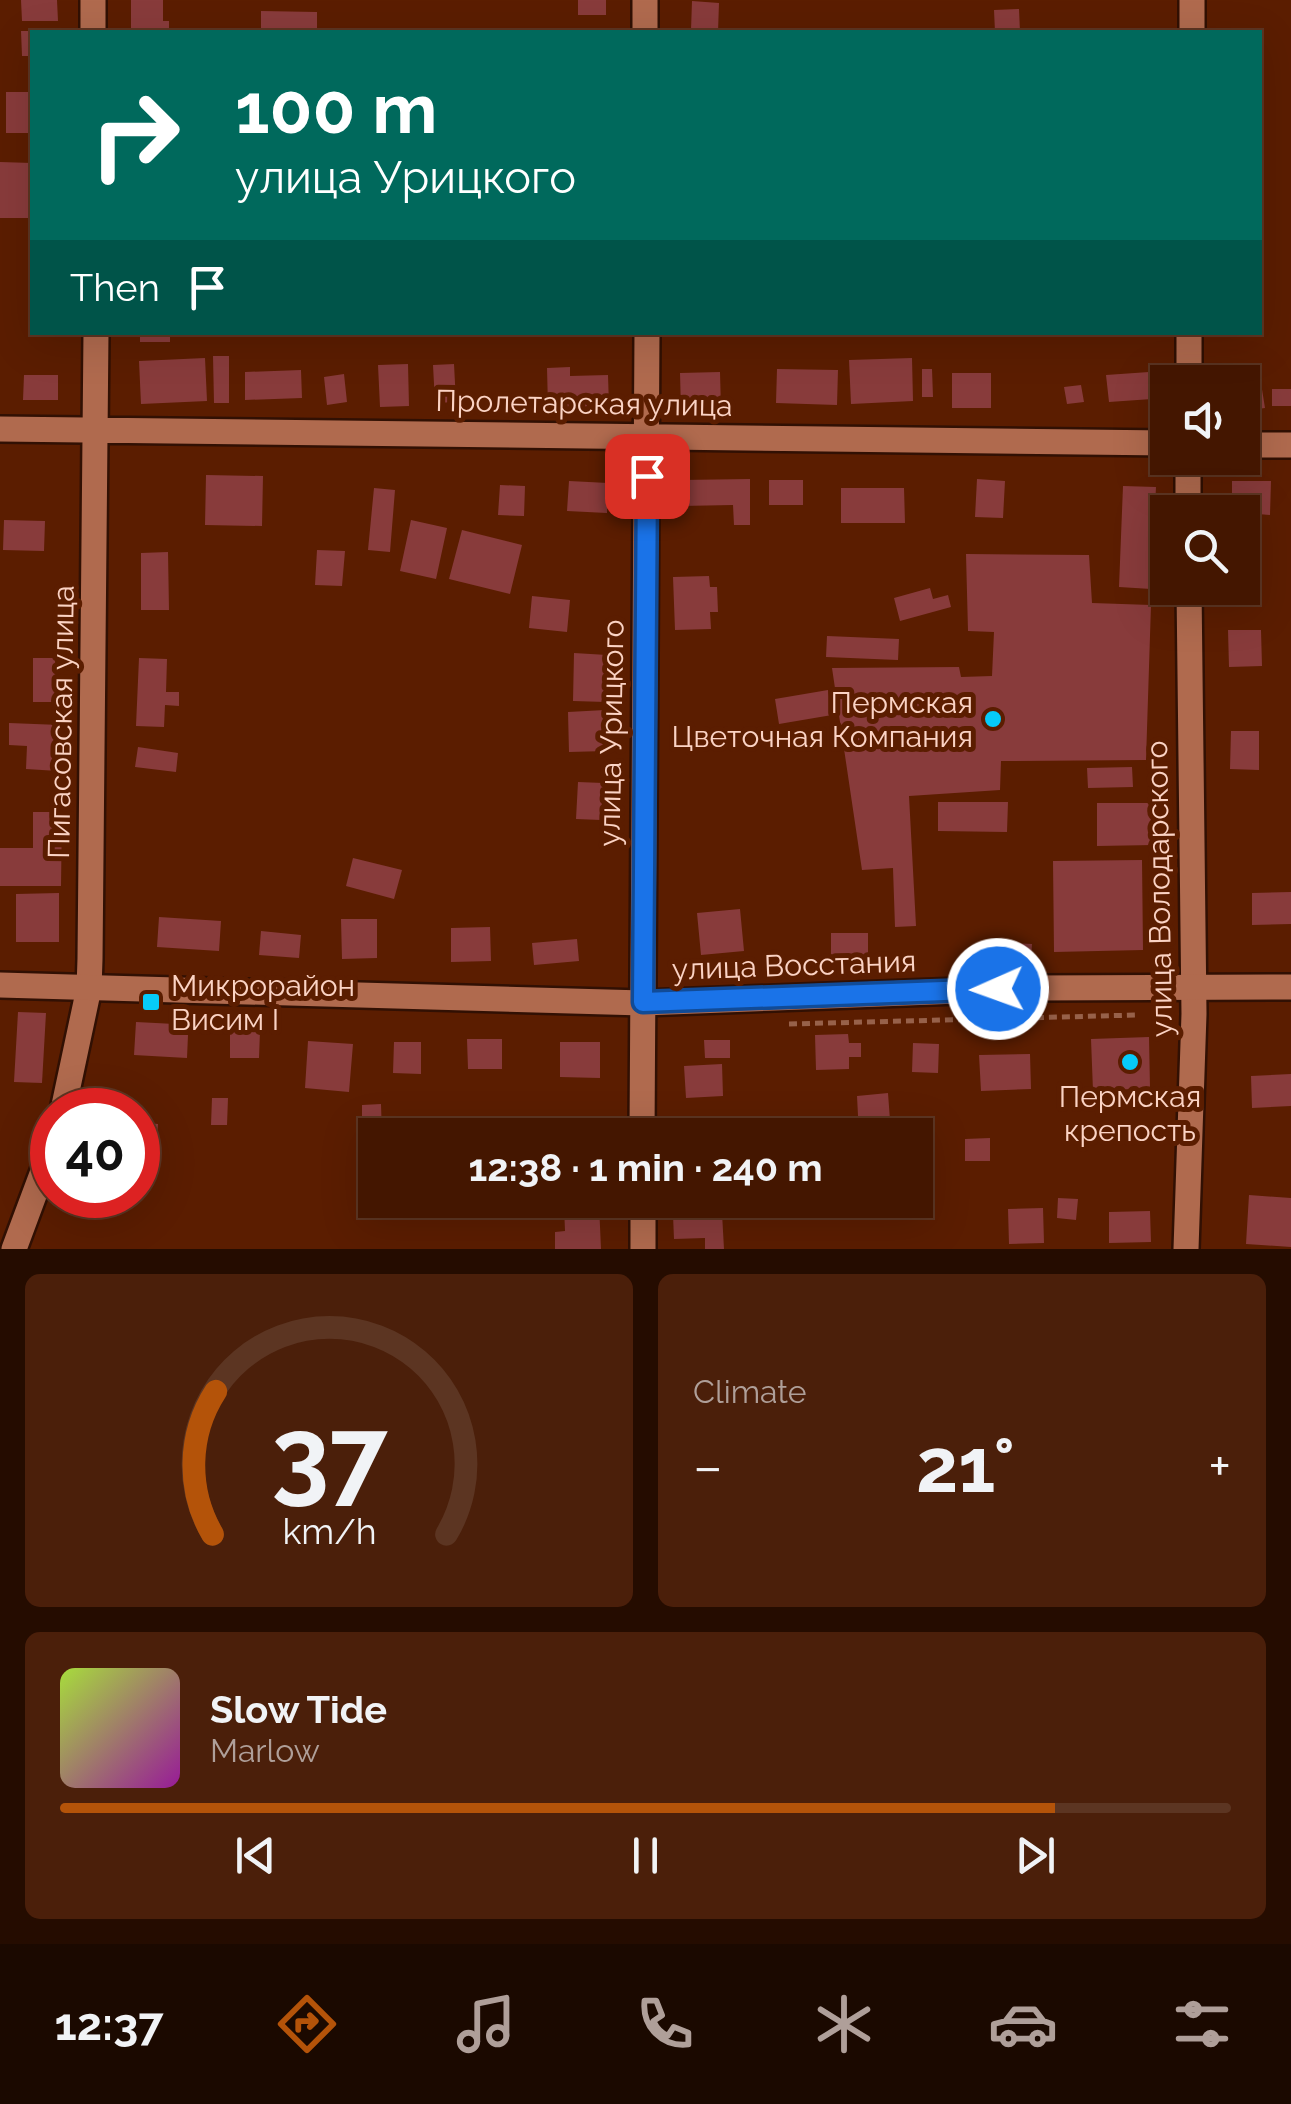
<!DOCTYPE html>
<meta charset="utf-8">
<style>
:root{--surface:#441600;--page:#4b1f0a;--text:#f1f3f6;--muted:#af9f99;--line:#5c3522;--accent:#b45309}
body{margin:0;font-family:Raleway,sans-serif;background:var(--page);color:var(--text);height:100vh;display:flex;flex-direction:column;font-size:38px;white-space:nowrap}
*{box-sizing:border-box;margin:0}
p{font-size:32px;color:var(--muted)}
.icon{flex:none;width:55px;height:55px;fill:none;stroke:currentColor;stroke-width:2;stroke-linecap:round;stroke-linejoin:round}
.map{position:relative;height:1249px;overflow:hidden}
.side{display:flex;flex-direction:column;gap:25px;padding:25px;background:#250c00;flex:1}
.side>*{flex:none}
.guide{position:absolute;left:30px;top:30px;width:1232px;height:305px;border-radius:0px;box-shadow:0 10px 40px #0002,0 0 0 2px var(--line);background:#00695c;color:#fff;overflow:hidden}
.tools{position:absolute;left:1150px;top:365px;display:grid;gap:20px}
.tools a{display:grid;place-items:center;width:110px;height:110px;border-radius:0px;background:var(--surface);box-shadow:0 10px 40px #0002,0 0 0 2px var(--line);font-size:50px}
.speed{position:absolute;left:30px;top:1088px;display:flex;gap:20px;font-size:50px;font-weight:700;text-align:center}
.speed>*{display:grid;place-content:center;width:130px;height:130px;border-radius:50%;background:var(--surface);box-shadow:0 10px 40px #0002,0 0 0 2px var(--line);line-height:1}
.speed .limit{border:15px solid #d22;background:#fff;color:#111}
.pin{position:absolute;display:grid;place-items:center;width:85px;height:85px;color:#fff;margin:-42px;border-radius:20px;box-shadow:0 5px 15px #0006}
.me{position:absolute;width:110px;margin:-55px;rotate:268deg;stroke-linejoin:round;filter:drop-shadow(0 0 8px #0008)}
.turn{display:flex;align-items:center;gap:35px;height:210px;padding:0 40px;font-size:45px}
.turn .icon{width:130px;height:130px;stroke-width:2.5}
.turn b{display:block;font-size:70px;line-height:85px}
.then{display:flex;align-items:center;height:95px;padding:0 40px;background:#0003;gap:20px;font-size:38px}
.big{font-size:75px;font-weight:700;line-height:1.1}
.side .card{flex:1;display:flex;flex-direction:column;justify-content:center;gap:15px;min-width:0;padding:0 35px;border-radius:15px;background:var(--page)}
.side .dial{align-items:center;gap:0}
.dial svg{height:260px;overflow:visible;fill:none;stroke:var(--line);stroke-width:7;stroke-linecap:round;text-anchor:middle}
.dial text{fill:var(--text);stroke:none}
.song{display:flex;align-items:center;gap:30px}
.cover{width:120px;height:120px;border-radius:15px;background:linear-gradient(135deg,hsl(80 70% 55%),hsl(300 70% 35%))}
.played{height:10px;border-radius:5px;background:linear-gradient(90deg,var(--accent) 85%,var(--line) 85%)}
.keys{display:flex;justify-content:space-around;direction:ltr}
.heat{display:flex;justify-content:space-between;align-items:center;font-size:55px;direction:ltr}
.side .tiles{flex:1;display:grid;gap:25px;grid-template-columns:1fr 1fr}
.card:last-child{grid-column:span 2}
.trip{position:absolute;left:358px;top:1118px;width:575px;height:100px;border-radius:0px;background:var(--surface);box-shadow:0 10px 40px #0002,0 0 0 2px var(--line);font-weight:700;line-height:100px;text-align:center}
.tabs{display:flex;height:160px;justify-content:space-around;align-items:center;background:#1b0900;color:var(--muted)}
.tabs .icon{width:70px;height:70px}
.tabs .selected{color:var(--accent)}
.tabs b{font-size:45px;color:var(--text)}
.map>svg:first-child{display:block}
</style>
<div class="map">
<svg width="1291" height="1249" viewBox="0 0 1291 1249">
<rect width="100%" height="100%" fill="#5b1d00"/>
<path fill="#883b3b" d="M21,0H57L58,21H22Z
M131,0H163V21H169V32H131Z
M578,0H606V15H578Z
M692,1L719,3L718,32L691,30Z
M1019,9L1020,32H995L994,10Z
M261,11L317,12V32H261Z
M21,31H32V56H22Z
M6,92H32V133H6Z
M0,162L32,163V218H0Z
M140,332H170V342H140Z
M213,356H229V403H214Z
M205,358L207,401L141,404L139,361Z
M912,358L913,401L851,404L849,360Z
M408,364L409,406L380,407L378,365Z
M454,364L456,402L435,403L433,365Z
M570,367V376L608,375L609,406L548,407L547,368Z
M777,369L838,370L837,405L776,403Z
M922,369H932L933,397H922Z
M301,370L302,398L245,400V372Z
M720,372L721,409L681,410L680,373Z
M1149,372L1152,399L1109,402L1106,375Z
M952,373H991V408H952Z
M344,374L347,402L327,405L324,377Z
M24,375H58V400H23Z
M1261,383L1265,408L1242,411V386Z
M1081,385L1084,402L1067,404L1064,387Z
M1272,389H1291V406H1272Z
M206,475L263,476L262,526L205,525Z
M750,479V525H734L733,505L681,506V480Z
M977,479L1005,481L1003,518L975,517Z
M769,480H803V505H769Z
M569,481L608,483L607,513L567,511Z
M1232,481H1271L1270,515L1232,512Z
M500,485L525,486L524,516L498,515Z
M1123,486L1156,487L1151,589L1119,587Z
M374,488L395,490L390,552L368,550Z
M841,488H904L905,523H841Z
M4,520L45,521L44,551L3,550Z
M411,520L447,528L436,579L400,571Z
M462,530L522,545L510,594L449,579Z
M317,550L345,551L342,586L315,585Z
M168,552L169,610H141V553Z
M966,554L1089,555L1092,603L1151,605L1146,760L1001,761L1000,790L909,796L916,926L895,927L893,868L862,870L832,668L959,667L961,677L992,676L994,632L968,631Z
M709,576L710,587H717L718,612H710L711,629L675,630L673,577Z
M930,588L933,599L948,595L951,607L900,621L894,598Z
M532,596L570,600L567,632L529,628Z
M1228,630H1261L1262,666L1229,667Z
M827,636L899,639L898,660L826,657Z
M574,653L607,655L606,702L573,701Z
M33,658H55L56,702H33Z
M139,658L167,659L166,692H179V706L165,705L164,727L136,726Z
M828,690L832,715L779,724L775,699Z
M605,710L606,751L569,752L568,712Z
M9,723L60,725L58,771L26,769L27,746L9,745Z
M1231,731H1259V770L1230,769Z
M138,747L178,753L176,772L135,767Z
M1132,767L1133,787L1088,788L1087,768Z
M578,782L603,783L601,820L576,819Z
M938,802H1008L1007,832L938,831Z
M1097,803H1154V845L1097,846Z
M33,812H62L61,886H0V848H33Z
M353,858L402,870L394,899L346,886Z
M1142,860L1143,950L1054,952L1053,861Z
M1291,892V924L1252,925V893Z
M59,893V942H16V894Z
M740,909L744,951L701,955L697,913Z
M159,917L221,921L219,951L157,947Z
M341,919H377V958L342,959Z
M490,927L491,961L451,962V928Z
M261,931L301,935L299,958L259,955Z
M831,933H868V964L831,963Z
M577,939L579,961L534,965L532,943Z
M987,942L1032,944L1031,960L986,958Z
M18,1012L46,1013L42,1083L14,1082Z
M136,1022L175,1024L174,1035H188L187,1058L134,1055Z
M230,1031H260L259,1058H230Z
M848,1034L849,1043H861V1057H849V1069L816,1070L815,1035Z
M1149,1037L1150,1088L1093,1091L1091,1039Z
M467,1039H502V1069H468Z
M704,1040H730V1058H705Z
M308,1041L353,1044L349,1092L305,1088Z
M394,1042H421V1074L393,1073Z
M560,1042H600V1078L560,1077Z
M913,1043L939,1044L938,1073L912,1072Z
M1030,1054L1031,1089L981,1091L979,1055Z
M722,1064L723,1096L686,1098L684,1066Z
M1291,1074V1106L1252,1108L1251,1076Z
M888,1093L891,1134L859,1135L857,1096Z
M212,1098H228L227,1125H211Z
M381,1104L382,1134L362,1135V1105Z
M673,1119L697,1121L696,1135L672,1134Z
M138,1122L158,1124L154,1179L138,1177Z
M990,1138V1161H965V1139Z
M1249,1195L1291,1198V1247L1246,1244Z
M1058,1198L1078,1199L1076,1220L1057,1218Z
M599,1204L601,1249H555V1232L565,1231L564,1206Z
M1043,1208L1044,1243L1009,1244L1008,1209Z
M1150,1211L1151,1242L1109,1243V1212Z
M722,1213L724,1249H705V1238L674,1239L673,1215Z"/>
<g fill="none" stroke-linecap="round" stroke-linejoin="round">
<defs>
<path id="street" d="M645,0V32
M93,32V0
M1192,32V0
M1189,382V332
M0,429L1168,443
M1242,445H1291
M1188,458V512
M63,1110L89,988L90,959L96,332
M642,1135L647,332
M643,1200V1249
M14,1249L52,1147
M1186,1249L1194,1014L1189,588"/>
<path id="secondary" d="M0,985L643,1003L1035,988L1291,987"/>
</defs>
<use href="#street" stroke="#311003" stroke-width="30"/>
<use href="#secondary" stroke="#311003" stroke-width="30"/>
<path stroke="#97614a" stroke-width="5" stroke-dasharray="8 5" stroke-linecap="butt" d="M789,1024L1138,1015"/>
<use href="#street" stroke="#b06a4e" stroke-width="25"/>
<use href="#secondary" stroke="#b06a4e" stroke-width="25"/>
</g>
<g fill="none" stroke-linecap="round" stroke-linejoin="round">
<defs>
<path id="route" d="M647,476L643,1002L998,989"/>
</defs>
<use href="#route" stroke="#114b97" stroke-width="25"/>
<use href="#route" stroke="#1a73e8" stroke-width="18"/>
</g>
<g fill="#06cbf9" stroke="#5b1d00" stroke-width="4">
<circle cx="993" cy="719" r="10"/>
<rect x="141" y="992" width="20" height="20" rx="5"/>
<circle cx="1130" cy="1062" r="10"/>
</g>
<g text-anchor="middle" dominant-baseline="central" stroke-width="10" stroke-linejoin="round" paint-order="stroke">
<g font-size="30" fill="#fbd3c4" stroke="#5b1d00">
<text transform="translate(584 403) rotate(1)">Пролетарская улица</text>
<text transform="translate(61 722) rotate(-89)">Пигасовская улица</text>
<text transform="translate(611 733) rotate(-89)">улица Урицкого</text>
<text transform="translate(1159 889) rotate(-91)">улица Володарского</text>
<text transform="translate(794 965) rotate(-2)">улица Восстания</text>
</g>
<g font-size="30" fill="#fbd3c4" stroke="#5b1d00" text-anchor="end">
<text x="973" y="702">Пермская<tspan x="973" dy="34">Цветочная Компания</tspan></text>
<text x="171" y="985" text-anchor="start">Микрорайон<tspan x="171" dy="34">Висим I</tspan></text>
<text x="1130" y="1096" text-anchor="middle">Пермская<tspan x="1130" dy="34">крепость</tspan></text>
</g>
</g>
</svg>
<div class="tools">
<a><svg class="icon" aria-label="sound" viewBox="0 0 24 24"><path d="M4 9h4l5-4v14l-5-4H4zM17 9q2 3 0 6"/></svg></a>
<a><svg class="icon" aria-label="search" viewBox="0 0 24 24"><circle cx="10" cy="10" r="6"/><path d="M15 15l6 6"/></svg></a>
</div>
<div class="speed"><div class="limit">40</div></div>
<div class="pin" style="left:647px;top:476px;background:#d93025"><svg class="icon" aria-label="arrive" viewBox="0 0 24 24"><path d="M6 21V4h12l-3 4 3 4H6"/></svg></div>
<svg class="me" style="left:998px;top:989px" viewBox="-20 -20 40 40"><circle r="17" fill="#1a73e8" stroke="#fff" stroke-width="3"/><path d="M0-11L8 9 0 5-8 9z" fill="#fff"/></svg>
<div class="trip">12:38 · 1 min · 240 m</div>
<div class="guide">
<div class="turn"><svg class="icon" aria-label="right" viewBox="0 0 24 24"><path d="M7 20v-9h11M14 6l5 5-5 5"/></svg><div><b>100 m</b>улица Урицкого</div></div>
<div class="then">Then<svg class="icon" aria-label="arrive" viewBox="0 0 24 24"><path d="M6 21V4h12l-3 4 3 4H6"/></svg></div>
</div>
</div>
<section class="side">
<div class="tiles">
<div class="card dial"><svg viewBox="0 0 100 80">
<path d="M14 69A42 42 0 1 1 86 69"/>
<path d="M14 69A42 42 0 0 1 15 25" stroke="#b45309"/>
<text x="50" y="56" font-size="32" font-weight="700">37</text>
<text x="50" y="72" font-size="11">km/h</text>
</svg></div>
<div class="card"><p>Climate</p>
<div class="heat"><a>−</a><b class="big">21°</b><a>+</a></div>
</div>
<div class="card">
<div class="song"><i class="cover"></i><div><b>Slow Tide</b><p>Marlow</p></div></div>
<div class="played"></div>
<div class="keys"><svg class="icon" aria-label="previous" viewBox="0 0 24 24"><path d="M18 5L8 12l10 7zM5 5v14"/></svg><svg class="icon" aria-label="pause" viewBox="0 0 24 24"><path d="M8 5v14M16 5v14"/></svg><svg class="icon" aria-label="next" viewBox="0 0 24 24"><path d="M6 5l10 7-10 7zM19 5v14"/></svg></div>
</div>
</div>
</section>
<nav class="tabs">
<b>12:37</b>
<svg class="icon selected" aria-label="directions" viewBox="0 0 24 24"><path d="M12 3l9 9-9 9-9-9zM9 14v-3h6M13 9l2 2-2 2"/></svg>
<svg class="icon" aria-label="music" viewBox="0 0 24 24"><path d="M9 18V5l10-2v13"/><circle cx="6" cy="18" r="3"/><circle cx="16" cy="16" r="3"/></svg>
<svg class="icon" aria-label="phone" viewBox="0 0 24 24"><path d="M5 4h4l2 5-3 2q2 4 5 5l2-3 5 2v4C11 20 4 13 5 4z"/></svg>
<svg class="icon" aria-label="climate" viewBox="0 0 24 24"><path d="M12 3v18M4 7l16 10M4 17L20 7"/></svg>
<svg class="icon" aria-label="car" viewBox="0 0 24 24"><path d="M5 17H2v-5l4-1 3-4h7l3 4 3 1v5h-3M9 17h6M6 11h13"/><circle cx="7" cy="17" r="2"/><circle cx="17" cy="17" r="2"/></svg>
<svg class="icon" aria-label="filters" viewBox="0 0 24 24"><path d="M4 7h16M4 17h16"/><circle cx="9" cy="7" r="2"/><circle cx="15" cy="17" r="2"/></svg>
</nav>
